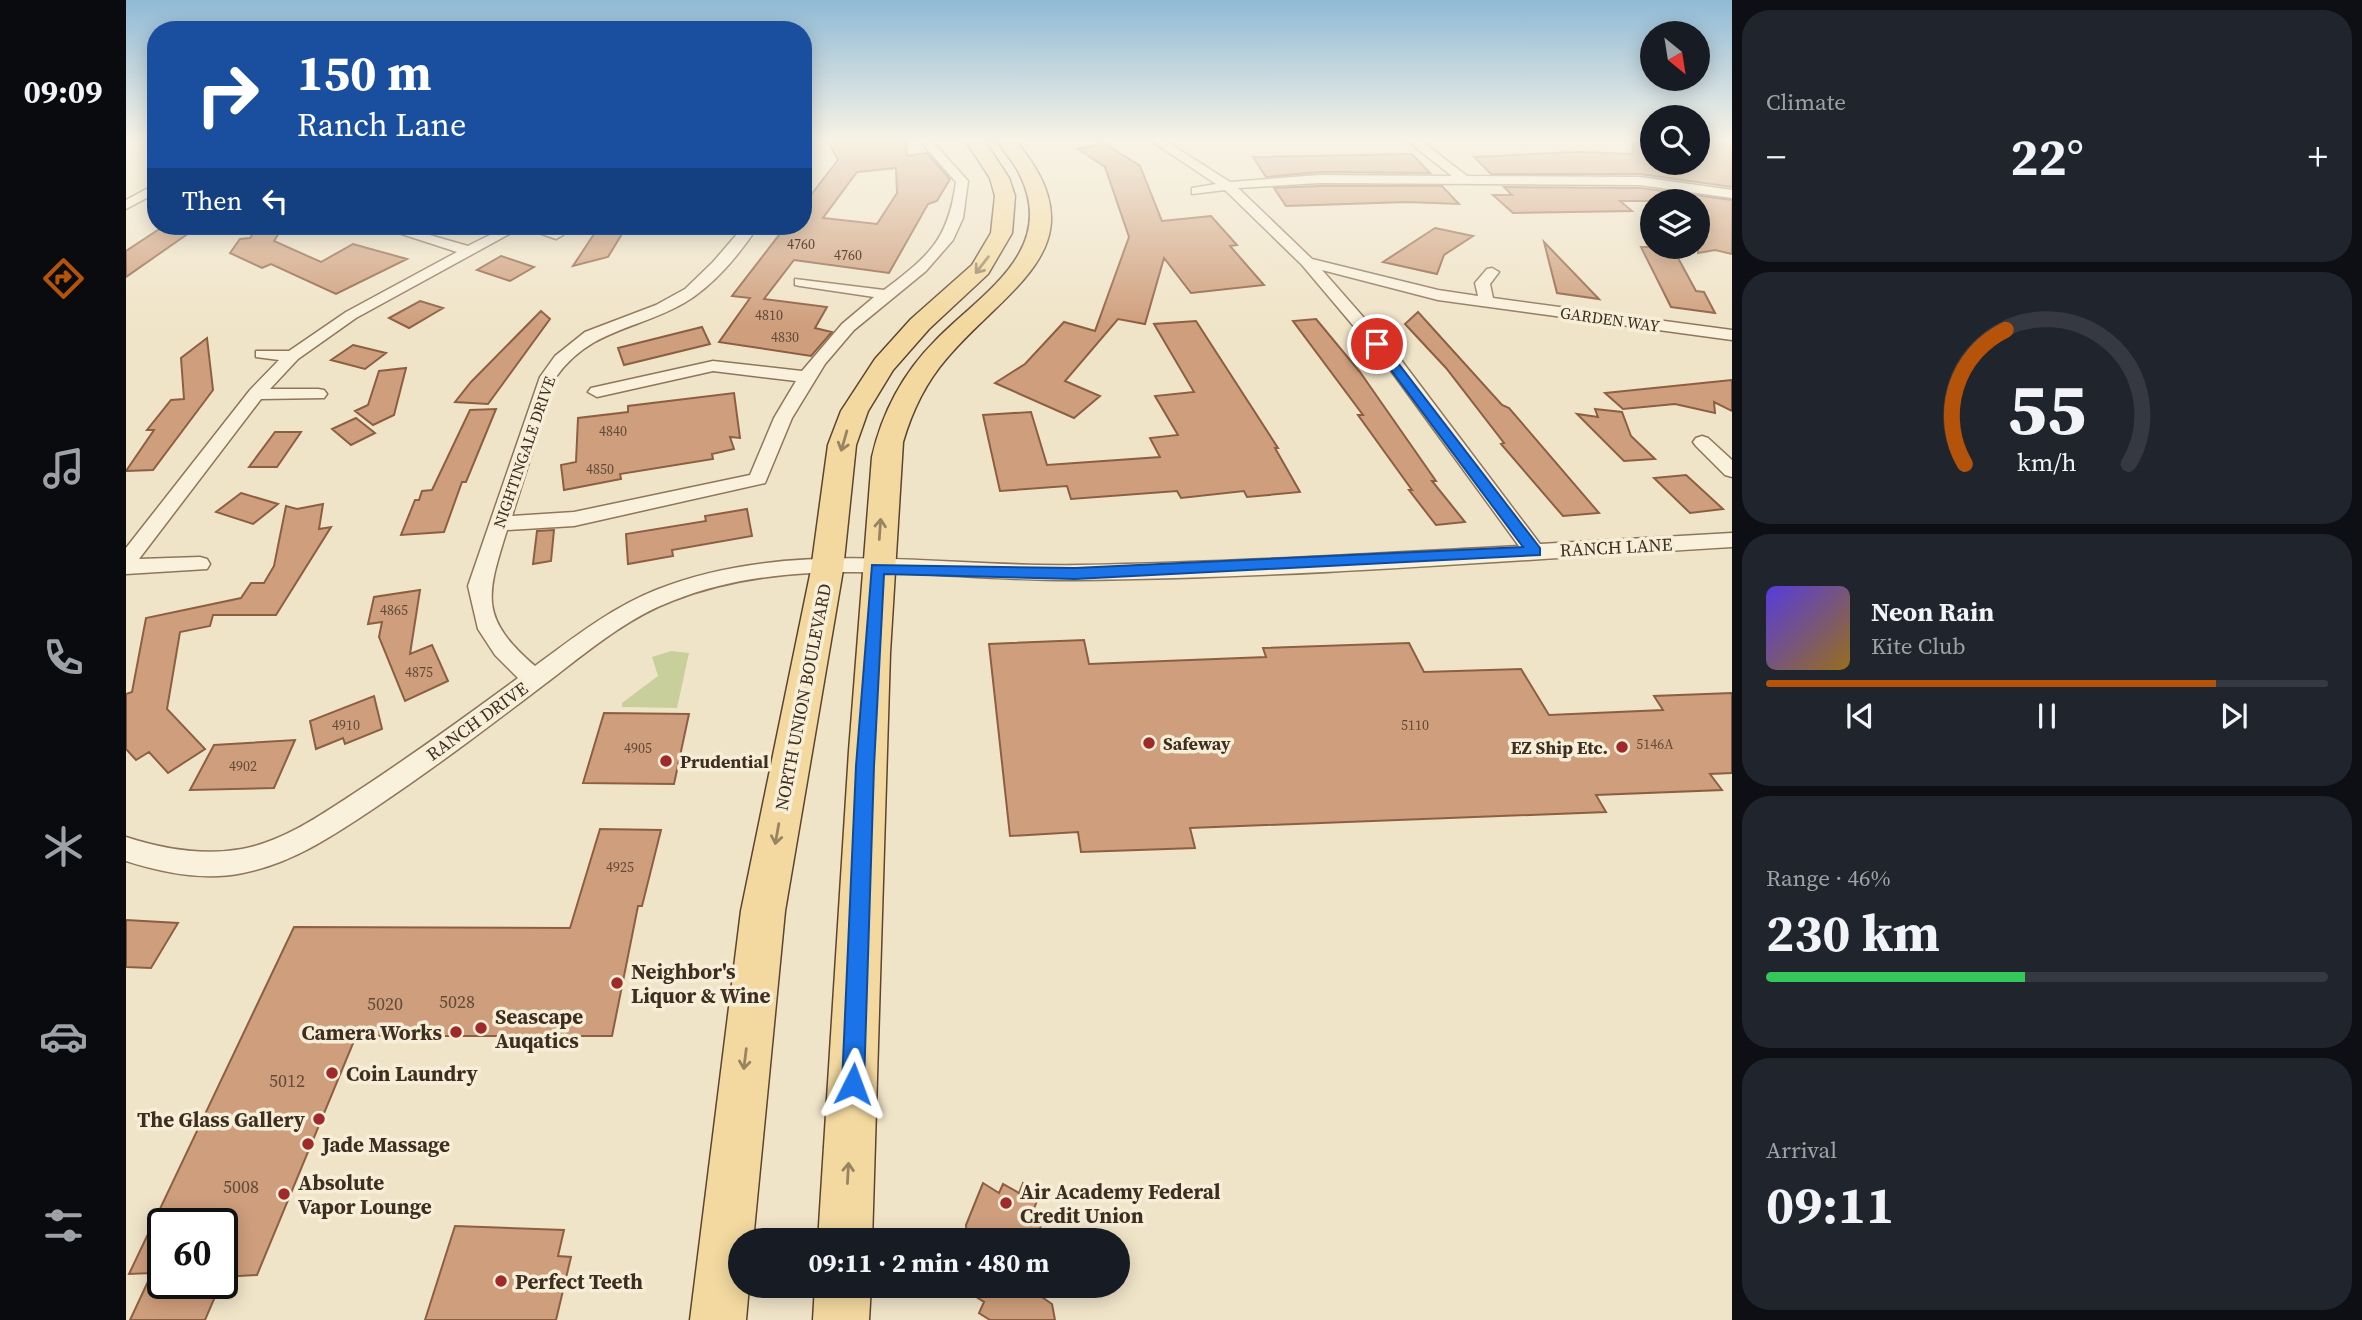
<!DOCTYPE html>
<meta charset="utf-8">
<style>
:root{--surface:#171b24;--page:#20242c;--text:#f1f3f6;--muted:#9ea1a6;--line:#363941;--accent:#b45309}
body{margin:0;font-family:"Source Serif 4",serif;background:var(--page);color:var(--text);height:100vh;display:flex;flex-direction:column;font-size:26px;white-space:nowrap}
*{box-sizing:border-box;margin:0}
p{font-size:23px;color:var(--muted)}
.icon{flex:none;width:38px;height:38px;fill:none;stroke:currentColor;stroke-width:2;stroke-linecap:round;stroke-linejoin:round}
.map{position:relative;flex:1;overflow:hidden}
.sheet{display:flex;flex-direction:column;gap:10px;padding:10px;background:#0d0f14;width:630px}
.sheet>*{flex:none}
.banner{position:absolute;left:21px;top:21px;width:665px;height:214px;border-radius:28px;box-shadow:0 4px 18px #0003;background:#1a4fa0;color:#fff;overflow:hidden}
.needle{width:46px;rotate:150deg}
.fabs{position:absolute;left:1514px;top:21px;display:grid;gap:14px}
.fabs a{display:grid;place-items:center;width:70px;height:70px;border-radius:50%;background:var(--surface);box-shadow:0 4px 18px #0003;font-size:35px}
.speed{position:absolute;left:21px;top:1208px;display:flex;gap:14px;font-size:35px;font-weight:700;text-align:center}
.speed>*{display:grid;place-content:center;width:91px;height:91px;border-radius:50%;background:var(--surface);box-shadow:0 4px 18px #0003;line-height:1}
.speed .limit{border:4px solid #111;border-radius:10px;background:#fff;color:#111}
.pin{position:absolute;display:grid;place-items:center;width:60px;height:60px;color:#fff;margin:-30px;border:4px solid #fff;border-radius:50%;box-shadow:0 2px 7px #0007}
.me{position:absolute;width:77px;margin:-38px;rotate:3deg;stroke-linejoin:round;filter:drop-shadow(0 0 5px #0008)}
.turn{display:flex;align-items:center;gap:24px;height:147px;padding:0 35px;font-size:32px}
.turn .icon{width:91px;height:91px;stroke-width:2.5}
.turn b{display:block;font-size:49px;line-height:60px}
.then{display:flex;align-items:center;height:66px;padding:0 35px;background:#0003;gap:14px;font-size:26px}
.big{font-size:52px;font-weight:700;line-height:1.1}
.sheet .card{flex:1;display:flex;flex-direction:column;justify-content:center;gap:10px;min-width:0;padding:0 24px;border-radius:28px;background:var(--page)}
.sheet .dial{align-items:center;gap:0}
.dial svg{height:182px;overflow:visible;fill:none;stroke:var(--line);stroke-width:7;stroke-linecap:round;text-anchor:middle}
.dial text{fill:var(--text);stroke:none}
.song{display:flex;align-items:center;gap:21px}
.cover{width:84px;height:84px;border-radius:10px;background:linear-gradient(135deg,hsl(250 70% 55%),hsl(40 70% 35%))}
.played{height:7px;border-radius:4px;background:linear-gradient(90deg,var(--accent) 80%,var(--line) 80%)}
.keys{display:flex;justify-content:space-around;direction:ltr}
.heat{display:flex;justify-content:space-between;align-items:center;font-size:38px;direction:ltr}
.charge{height:10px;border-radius:5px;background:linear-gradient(90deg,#34c759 46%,var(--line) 0)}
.trip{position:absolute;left:602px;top:1228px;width:402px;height:70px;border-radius:35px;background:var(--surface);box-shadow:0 4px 18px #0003;font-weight:700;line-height:70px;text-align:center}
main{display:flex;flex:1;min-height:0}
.tab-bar{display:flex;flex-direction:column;width:126px;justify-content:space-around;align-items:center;background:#090b0e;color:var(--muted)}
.tab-bar .icon{width:49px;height:49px}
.tab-bar .current{color:var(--accent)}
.tab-bar b{font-size:32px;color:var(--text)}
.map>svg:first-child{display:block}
</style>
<main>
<nav class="tab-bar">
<b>09:09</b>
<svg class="icon current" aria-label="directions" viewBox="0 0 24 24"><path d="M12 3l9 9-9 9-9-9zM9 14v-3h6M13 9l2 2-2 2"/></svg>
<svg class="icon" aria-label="music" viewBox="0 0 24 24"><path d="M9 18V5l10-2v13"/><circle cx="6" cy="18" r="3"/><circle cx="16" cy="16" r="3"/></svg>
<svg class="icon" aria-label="phone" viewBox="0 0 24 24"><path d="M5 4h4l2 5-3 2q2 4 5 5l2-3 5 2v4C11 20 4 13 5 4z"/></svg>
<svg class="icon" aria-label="climate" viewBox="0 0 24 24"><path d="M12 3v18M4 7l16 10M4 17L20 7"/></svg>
<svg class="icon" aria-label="car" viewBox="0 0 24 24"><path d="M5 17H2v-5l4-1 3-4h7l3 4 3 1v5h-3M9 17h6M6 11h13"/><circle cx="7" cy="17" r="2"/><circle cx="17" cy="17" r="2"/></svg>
<svg class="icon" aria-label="filters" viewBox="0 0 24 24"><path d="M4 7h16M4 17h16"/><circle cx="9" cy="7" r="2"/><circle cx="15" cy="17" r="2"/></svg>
</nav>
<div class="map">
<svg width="1606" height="1320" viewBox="0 0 1606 1320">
<rect width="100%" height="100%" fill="#f0e4c8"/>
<path fill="#c9cf9b" d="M545,651L563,653L551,708L496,707V703L532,676L526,657Z"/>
<path fill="#cf9f7d" stroke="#8d5f41" stroke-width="2" fill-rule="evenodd" d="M701,140H780L781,156L801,153L824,179L811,201L802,204L763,273L668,260L638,299L701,307L689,328L706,332L685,356L593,342L624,298L606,296L660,226H677V205L712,160ZM770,168L771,193L751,224L697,218L731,172Z
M1508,140H1526V163H1572V140H1606V187L1514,174H1365L1348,157L1452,152L1506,154Z
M978,143L1014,166L1036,221L1085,216L1111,245L1104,246L1138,285L1065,293L1038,258L1019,324L992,319L939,381L974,396L948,418L869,383L899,364L938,322L969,331L1003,237L979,167L952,149Z
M1286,154L1304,173L1193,172L1140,177L1127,157Z
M1193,186H1316L1333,204L1281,202L1160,206L1148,188Z
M1378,187L1514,188L1606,200V254L1589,250L1572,253V201H1494L1506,211L1387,213L1367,195H1386Z
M38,226H73L0,277V251Z
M157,227L148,241L195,262L227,244L281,259L210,294L145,264L136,268L104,253L114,239L124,238L130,229Z
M472,228L499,229L482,257L447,266Z
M1309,228L1347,236L1318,255L1311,274L1257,262Z
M1418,242L1473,299L1431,293Z
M1515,247H1546L1570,291L1578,292L1589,313L1545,307Z
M375,256L408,267L384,281L351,270Z
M294,301L317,308L283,328L263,318Z
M415,311L424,319L362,404L329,402L345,382Z
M1292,312L1376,405L1383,408L1473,513L1437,516L1375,444L1378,443L1320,368L1279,324Z
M1190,319L1234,372L1310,481H1306L1339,522L1310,525L1283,490H1286L1232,415H1237L1167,321Z
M1070,321L1152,448H1149L1174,492L1121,497L1118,491L1055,498L1051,491L945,499L941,486L874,491L857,415L905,412L921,465L1034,457L1024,438L1052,435L1029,396L1068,392L1028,324Z
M576,327L584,344L498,365L492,348Z
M81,338L87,390L27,470L0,471L28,430H21L45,400L58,399L55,358Z
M227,345L260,353L239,369L205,360Z
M280,368L268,415L247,425L229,411L242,405L253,371Z
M1606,380V411L1588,402L1589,413L1549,404L1497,409L1479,393Z
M608,393L614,438L604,437L608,449L586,454L587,459L494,474L495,479L438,490L435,465L450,462L452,418L502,412V406Z
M370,409L340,482H336L318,532L275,535L289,500H293L296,491L306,490L344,410Z
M1469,409L1496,412L1505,436L1529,459L1498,461L1451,414L1472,417Z
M230,418L249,433L225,445L206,429Z
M149,432H175L151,467H123Z
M1560,475L1597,509L1564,513L1528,478Z
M115,493L152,504L127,524L90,512Z
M197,504L193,529L205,527L150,615H87L84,626L54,632L41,709L79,749L42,773L23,752L10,760L0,749V694L6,692L20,618L115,598L125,583H138L148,566L160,506L171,509Z
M621,509L626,536L546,550L547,556L502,564L500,534L580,521L579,516Z
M428,530L425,561L407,564L411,531Z
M294,590L284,654L306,645L322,681L279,701L253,637L256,622L242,624L248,597Z
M958,640L963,664L1140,657L1137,648L1283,643L1298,672L1395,669L1423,715L1537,710L1528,696L1606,693V773L1584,774L1596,790L1470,795L1480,812L1064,828L1069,848L955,852L952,832L884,836L863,644Z
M248,696L256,729L219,744L217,738L190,749L184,721Z
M478,713L563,714L548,784L457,783Z
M169,740L148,788L64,790L88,745Z
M474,829L535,830L516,906H512L486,1036H230L131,1275L96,1277V1223H37V1283H95L79,1320H4L26,1273L3,1274L168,927L444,928Z
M0,920L52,923L25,968L0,967Z
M857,1183L873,1193L877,1184L893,1193L897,1183L914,1194L906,1213L917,1219L910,1241H841L840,1225Z
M329,1226L438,1230L432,1256L445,1257L430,1320H299Z
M833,1286H920L916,1297L926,1304L929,1320H864L853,1313L858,1302Z"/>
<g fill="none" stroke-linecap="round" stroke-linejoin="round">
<defs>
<path id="street" d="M793,140H805L842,181L837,218L827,240L800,271L728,330L699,364L666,418L639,483L448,526L381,530C361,595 352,617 409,666C447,638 485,608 530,590C665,536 814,568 954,565C1101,562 1247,554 1393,546L1263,368L1176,265L1099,190L1066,194V188L1090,184L1024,140H1038L1104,182L1193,175L1326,176L1280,140H1294L1341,176L1514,177L1606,190V198L1514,185L1193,183L1112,188L1186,259L1312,290L1352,296L1349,283L1361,269L1366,268L1373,272L1364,284L1367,298L1606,330V340L1312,300L1196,270L1275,360L1414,544L1606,533V547C1388,560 1170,578 951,580C818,582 674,550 546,601C504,617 467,647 432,674C373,719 314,764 253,805C211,833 168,863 117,873C78,881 37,873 0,861V837C37,849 77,856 116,849C158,841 195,815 230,792C285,756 339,717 392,678L369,655L352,629L342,586L414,377L429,356L459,332L530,305L559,289L587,262L618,226H632C614,254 587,286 558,303C511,330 464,329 430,377L386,516L448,512L624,475L648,418L670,381L587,371L471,397L462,392L465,388L587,361L676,371L716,324L748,297L674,286L669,285V279L758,290C804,255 822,240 830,182Z
M677,148L683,152V159L677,163Z
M30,184V193L0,209V200Z
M200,226H218L205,233L198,229Z
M251,226H272L342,246C369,232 409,210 437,235L430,239L396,227L230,318L172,359L144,389H192L198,390L201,394L198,398L135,399L13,559L74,557L81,559L84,564L81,569L0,574V548L124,390L153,360L130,357V351H163L220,312L331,252Z
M1576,436L1582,438L1606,460V477L1599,475L1570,446L1567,442L1570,438Z"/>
<path id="primary" d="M839,140H858L883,178L889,196L886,233L862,274L803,329L767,370L742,411L730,445L717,570L659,911L627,1241H614V1286H623L620,1320H564L615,911L685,570L702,445L715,411L749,359L785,319L846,265L865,233L869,196L864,178Z
M870,140H889C978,245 882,286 821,358C800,382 786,411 777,442L764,653L746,1241H692L723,751L746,457C756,413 777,373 809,341C853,295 932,252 894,175C888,162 878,152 870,140Z
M689,1286H745L743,1320H687Z"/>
</defs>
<use href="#street" stroke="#8d765c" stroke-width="3"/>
<use href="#primary" stroke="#5b4430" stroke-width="3"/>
<use href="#street" fill="#faf1dc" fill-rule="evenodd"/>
<use href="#primary" fill="#f3d9a0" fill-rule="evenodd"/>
</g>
<defs><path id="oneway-shaft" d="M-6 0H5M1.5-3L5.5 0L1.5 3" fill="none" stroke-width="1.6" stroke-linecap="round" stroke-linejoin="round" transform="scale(1.75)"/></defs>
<g stroke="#988460">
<use href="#oneway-shaft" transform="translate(856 265) rotate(128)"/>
<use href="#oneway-shaft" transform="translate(718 441) rotate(106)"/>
<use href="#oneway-shaft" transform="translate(754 529) rotate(-86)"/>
<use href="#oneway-shaft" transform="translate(651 834) rotate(100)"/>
<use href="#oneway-shaft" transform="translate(619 1059) rotate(97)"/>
<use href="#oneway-shaft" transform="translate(722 1173) rotate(-87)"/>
</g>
<linearGradient id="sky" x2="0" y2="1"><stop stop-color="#8fbad6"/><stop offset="0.43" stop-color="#f8f3e6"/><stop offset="1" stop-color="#f8f3e6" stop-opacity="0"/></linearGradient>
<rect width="1606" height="325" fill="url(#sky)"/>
<path fill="#1a73e8" stroke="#114b97" stroke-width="2" d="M1251,340L1255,341L1414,548V555L949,579L758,574L748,766L738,1084L734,1092L727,1096L719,1092L716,1084L730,766L746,565L949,568L1397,547L1247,346L1245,344Z"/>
<g fill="#9e2a2b" stroke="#f7eed8" stroke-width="2.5">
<circle cx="1023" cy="743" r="7"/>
<circle cx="1496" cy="747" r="7"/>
<circle cx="540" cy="761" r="7"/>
<circle cx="491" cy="983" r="7"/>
<circle cx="355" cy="1028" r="7"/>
<circle cx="330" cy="1032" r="7"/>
<circle cx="206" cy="1073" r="7"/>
<circle cx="193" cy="1119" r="7"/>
<circle cx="182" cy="1144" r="7"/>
<circle cx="158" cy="1194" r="7"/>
<circle cx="880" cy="1203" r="7"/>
<circle cx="375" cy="1281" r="7"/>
</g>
<g text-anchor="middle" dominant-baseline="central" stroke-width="7" stroke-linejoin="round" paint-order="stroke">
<g font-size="14" fill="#624a37">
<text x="675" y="244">4760</text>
<text x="722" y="255">4760</text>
<text x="643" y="315">4810</text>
<text x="659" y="337">4830</text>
<text x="487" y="431">4840</text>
<text x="474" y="469">4850</text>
<text x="268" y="610">4865</text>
<text x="293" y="672">4875</text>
<text x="220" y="725">4910</text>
<text x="1289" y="725">5110</text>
<text x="1529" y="744">5146A</text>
<text x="512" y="748">4905</text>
<text x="117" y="766">4902</text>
<text x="494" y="867">4925</text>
</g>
<g font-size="16" fill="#3d2e20" stroke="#f7eed8">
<text transform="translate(1484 319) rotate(8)">GARDEN WAY</text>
<text transform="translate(398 452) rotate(-71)">NIGHTINGALE DRIVE</text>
</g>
<g font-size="18" fill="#3d2e20" stroke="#f7eed8">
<text transform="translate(1490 547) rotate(-3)">RANCH LANE</text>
<text transform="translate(677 697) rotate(-79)">NORTH UNION BOULEVARD</text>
<text transform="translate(351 721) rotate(-36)">RANCH DRIVE</text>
</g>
<g font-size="18" font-weight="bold" fill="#3d2e20" stroke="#f7eed8" text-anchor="start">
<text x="1037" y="743">Safeway</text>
<text x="1482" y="747" text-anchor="end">EZ Ship Etc.</text>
<text x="554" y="761">Prudential</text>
</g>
<g font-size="18" fill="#624a37">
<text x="331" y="1001">5028</text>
<text x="259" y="1003">5020</text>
<text x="161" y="1080">5012</text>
<text x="115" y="1186">5008</text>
</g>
<g font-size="21" font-weight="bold" fill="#3d2e20" stroke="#f7eed8" text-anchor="start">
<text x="505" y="971">Neighbor's<tspan x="505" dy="24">Liquor &amp; Wine</tspan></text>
<text x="369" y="1016">Seascape<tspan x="369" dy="24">Auqatics</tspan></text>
<text x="316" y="1032" text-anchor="end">Camera Works</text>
<text x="220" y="1073">Coin Laundry</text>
<text x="179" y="1119" text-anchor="end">The Glass Gallery</text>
<text x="196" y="1144">Jade Massage</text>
<text x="172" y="1182">Absolute<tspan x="172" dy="24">Vapor Lounge</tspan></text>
<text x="894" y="1191">Air Academy Federal<tspan x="894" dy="24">Credit Union</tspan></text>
<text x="389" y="1281">Perfect Teeth</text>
</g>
</g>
</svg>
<div class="fabs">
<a><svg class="needle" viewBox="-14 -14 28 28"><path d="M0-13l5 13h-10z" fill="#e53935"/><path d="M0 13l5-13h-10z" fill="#9ea1a6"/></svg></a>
<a><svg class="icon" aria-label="search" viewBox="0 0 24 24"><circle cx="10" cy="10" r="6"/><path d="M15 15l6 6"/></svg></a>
<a><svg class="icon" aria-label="layers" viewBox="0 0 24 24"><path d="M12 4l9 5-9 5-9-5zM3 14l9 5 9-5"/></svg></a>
</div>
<div class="speed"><div class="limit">60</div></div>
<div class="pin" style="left:1251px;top:344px;background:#d93025"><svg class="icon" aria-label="arrive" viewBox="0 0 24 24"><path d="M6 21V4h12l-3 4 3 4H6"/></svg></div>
<svg class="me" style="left:727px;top:1084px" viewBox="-20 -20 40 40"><path d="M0-17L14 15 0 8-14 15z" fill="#1a73e8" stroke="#fff" stroke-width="4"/></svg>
<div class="trip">09:11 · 2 min · 480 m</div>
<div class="banner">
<div class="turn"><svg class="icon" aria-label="right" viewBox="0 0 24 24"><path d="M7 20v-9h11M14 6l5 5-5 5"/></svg><div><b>150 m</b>Ranch Lane</div></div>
<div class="then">Then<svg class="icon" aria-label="left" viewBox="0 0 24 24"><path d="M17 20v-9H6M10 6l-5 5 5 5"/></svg></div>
</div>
</div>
<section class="sheet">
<div class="card"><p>Climate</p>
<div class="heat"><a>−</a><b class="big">22°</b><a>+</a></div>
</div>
<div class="card dial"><svg viewBox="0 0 100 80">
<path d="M14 69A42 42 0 1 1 86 69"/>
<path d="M14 69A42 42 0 0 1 32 10" stroke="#b45309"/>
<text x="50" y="56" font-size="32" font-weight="700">55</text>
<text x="50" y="72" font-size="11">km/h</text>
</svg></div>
<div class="card">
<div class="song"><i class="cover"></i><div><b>Neon Rain</b><p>Kite Club</p></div></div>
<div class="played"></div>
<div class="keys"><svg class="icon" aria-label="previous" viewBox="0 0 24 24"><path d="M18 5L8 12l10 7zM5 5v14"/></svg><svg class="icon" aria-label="pause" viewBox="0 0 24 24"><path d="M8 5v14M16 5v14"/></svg><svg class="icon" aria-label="next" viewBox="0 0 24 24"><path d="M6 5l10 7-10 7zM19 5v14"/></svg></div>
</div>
<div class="card"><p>Range · 46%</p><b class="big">230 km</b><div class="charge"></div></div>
<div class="card"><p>Arrival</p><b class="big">09:11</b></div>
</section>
</main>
